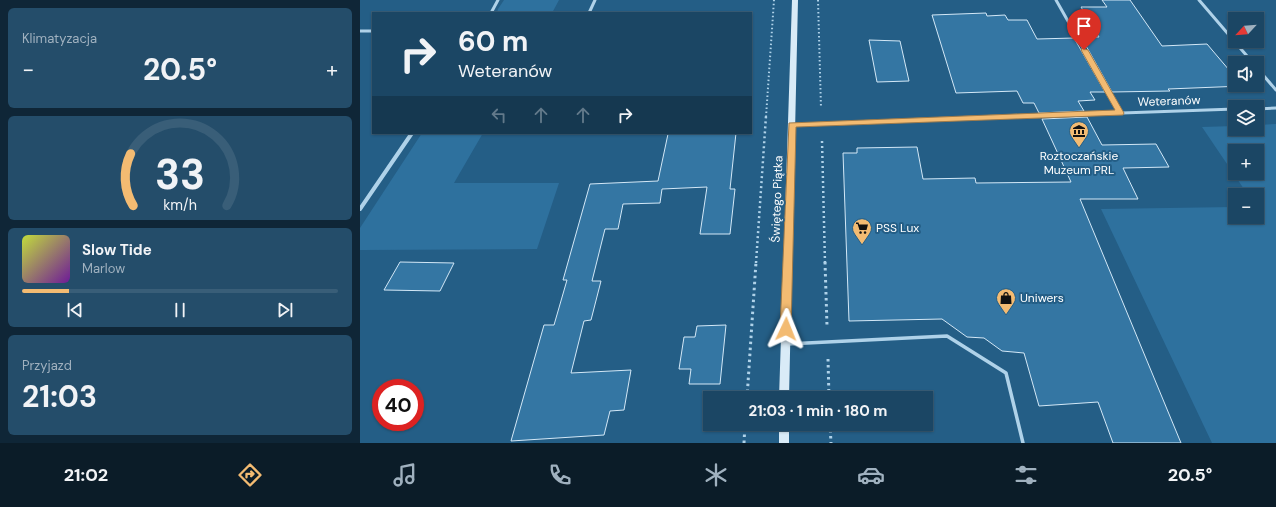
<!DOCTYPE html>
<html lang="pl">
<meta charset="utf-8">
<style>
:root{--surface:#1b4664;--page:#244d6a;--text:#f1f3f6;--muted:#a0b1bf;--line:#395e78;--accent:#f3bb72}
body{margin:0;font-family:"DM Sans",sans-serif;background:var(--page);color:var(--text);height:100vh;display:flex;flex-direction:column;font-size:15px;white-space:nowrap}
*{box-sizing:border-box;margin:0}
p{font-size:13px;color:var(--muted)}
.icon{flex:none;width:22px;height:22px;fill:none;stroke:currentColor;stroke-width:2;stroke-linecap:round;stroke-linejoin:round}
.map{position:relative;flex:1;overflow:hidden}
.panel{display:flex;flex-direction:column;gap:8px;padding:8px;background:#0f2637;width:360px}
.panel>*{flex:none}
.hud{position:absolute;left:12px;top:12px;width:380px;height:122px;border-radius:0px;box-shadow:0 1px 3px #0004,0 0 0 1px var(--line);background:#1b4664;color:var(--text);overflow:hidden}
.needle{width:26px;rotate:244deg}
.fabs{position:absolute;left:868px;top:12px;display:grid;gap:8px}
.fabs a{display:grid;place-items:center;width:36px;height:36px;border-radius:0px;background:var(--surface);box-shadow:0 1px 3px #0004,0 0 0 1px var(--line);font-size:20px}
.speed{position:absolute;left:12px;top:379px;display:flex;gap:8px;font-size:20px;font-weight:700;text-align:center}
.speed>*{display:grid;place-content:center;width:52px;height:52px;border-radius:50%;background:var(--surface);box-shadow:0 1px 3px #0004,0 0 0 1px var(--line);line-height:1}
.speed .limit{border:6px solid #d22;background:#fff;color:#111}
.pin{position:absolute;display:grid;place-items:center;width:34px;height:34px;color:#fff;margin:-41px -17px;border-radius:50% 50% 50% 0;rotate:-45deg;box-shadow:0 0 4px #0007}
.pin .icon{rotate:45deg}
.me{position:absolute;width:44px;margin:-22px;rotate:2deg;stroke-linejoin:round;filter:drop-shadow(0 0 3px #0008)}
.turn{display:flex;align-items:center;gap:14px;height:84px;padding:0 20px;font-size:18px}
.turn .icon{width:52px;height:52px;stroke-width:2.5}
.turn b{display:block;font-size:28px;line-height:34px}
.lanes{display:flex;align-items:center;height:38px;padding:0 20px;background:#0003;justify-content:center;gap:20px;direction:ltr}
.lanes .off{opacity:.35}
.big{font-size:30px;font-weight:700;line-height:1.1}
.panel .widget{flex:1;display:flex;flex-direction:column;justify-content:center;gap:6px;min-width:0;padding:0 14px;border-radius:6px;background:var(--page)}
.panel .dial{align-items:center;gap:0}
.dial svg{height:104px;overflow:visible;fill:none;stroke:var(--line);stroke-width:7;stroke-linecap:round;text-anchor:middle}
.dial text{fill:var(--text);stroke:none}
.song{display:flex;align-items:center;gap:12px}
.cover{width:48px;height:48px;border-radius:6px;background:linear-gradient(135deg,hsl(70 70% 55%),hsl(280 70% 35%))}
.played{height:4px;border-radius:2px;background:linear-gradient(90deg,var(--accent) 15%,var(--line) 15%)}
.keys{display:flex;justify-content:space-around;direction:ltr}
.heat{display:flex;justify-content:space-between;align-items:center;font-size:22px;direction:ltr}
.trip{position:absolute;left:343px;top:391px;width:230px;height:40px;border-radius:0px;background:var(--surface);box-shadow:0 1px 3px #0004,0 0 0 1px var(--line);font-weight:700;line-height:40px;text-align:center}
.tabs{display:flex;height:64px;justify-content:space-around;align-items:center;background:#0b1c28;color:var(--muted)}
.tabs .icon{width:28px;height:28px}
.tabs .current{color:var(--accent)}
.tabs b{font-size:18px;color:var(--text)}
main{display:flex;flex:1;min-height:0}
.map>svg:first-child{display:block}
</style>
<main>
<section class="panel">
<div class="widget"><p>Klimatyzacja</p>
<div class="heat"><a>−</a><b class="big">20.5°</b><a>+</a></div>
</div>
<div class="widget dial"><svg viewBox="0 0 100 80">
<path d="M14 69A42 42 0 1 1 86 69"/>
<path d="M14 69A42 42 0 0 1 12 29" stroke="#f3bb72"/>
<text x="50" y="56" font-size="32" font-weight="700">33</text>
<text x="50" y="72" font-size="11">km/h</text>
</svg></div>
<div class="widget">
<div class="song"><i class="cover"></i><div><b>Slow Tide</b><p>Marlow</p></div></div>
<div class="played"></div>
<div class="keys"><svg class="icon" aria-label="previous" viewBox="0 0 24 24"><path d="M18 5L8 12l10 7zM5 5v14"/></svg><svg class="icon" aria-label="pause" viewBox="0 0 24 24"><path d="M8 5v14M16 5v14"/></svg><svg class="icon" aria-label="next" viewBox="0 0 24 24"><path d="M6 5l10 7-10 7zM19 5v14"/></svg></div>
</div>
<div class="widget"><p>Przyjazd</p><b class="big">21:03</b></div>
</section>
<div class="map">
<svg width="916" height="443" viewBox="0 0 916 443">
<rect width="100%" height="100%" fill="#245e86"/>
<path fill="#2e719e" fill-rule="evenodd" d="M144,0H199L192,13H137L138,9Z
M916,124V443H852L741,209L875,207V217H897V195H888L842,127L875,126V129H897V125ZM875,151H897V173H875Z
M62,133H123L94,183H199L177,249L0,250V228Z"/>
<path fill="#3476a3" stroke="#d3e8f7" d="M742,0H770L802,46L847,44L875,77V85L883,86L808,89L810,91L752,92L721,37H739L721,7H747Z
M626,13L627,16L645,15L648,20H667L677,39L714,38L745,92H730L735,100L718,101L724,111L679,113L674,103H663L657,91L596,93L572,15Z
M509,40L540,41L549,81L517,82Z
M727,117L742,145L796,144L809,167L763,168L778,199H720L821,443H753L738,402L679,406L664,353L642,351L624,338L607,337L582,319L489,321L483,153H497V148L557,147L563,179L615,178L616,183L711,182L682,119Z
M311,133H376L370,189H375L370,234H340L347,187L302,189L300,203L263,204L258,229H245L232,281H241L231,320L224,321L211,373L271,370L264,410L250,411L244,435L151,441L184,325H194L207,280H203L230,184L298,181L308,134Z
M40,262L94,263L80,291L24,290Z
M366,325L360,384H329L331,369H319L324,337H335L337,326Z"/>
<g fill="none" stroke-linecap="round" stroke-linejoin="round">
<path stroke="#afd2e9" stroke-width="2" stroke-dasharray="1.5 2.5" stroke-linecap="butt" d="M458,0L461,108
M406,117L414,0"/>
<path stroke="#afd2e9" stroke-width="2.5" stroke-dasharray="2 3" stroke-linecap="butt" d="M462,141L465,263
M396,263L406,116"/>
<path stroke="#afd2e9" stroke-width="3" stroke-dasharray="2.5 3.5" stroke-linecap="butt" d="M465,262L467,326
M468,359L469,398
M387,398L396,262
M470,424L471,443
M384,443L385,424"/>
<path stroke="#afd2e9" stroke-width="3.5" d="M427,344L587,336L646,373L663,443"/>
<path stroke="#afd2e9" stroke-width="3" d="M696,0L760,113
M839,0L893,63
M131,13L138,0
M229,13L235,0
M0,31H13
M897,68L916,90
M897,109L916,108
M646,117L875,109"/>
<path stroke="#afd2e9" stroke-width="4" d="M432,125L673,116
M0,209L52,133"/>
<path fill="#d9ebf7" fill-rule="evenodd" d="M432,0H438L429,398H419Z
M419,424H429V443H419Z"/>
</g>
<path fill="#f3bb72" stroke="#9e7a4a" d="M722,48L728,50L764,113L763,115L436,127L431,329L429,333L426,334L422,333L420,329L429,123L755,110L721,50Z"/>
<defs>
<symbol id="museum-pin" viewBox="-11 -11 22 30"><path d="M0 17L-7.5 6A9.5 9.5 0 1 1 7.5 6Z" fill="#f3bb72" stroke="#245e86"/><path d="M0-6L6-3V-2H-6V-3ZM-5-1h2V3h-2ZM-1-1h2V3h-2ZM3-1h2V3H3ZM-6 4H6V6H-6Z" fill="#111"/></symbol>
<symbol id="supermarket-pin" viewBox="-11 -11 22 30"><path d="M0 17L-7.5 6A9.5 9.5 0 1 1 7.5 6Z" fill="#f3bb72" stroke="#245e86"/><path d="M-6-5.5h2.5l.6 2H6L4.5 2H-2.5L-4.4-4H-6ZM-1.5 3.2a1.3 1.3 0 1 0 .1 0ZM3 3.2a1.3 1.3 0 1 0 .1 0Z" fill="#111"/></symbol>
<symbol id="shop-pin" viewBox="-11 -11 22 30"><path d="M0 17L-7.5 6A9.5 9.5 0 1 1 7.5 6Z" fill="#f3bb72" stroke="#245e86"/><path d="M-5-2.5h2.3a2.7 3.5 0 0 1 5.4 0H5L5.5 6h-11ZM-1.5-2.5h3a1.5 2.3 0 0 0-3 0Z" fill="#111"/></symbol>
</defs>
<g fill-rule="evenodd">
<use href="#museum-pin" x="708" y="120" width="22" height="30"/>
<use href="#supermarket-pin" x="491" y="217" width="22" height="30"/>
<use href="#shop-pin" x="635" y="287" width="22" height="30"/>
</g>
<g text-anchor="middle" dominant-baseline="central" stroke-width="4" stroke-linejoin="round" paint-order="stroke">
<g font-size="12" fill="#fff" stroke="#245e86">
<text transform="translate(809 101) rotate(-2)">Weteranów</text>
<text transform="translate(417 199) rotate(-88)">Świętego Piątka</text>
</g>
<g font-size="12" fill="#fff" stroke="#245e86" text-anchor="start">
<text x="719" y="156" text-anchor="middle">Roztoczańskie<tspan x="719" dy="14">Muzeum PRL</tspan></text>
<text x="516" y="228">PSS Lux</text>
<text x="660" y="298">Uniwers</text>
</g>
</g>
</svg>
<div class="fabs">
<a><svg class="needle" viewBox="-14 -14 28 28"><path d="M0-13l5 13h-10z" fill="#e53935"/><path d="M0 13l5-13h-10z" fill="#a0b1bf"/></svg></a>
<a><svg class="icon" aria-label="sound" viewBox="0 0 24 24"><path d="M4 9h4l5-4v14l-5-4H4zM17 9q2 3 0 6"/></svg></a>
<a><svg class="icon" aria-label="layers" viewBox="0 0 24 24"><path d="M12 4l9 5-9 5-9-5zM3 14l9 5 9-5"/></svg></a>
<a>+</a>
<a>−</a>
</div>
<div class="speed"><div class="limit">40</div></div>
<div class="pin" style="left:724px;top:50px;background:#d93025"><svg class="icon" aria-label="arrive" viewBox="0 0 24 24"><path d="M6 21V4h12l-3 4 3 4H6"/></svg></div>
<svg class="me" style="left:426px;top:329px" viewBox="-20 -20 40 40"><path d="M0-17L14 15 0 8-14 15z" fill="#f3bb72" stroke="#fff" stroke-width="4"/></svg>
<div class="trip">21:03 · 1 min · 180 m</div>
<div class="hud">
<div class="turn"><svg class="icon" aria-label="right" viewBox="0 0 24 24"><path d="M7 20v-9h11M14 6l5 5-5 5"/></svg><div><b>60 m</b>Weteranów</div></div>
<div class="lanes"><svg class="icon off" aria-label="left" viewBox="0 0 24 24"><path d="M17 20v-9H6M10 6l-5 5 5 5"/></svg><svg class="icon off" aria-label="ahead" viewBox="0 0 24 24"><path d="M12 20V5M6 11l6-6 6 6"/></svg><svg class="icon off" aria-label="ahead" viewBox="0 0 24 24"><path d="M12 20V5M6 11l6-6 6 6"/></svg><svg class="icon" aria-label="right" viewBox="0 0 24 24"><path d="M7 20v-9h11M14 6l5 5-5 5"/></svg></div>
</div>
</div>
</main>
<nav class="tabs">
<b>21:02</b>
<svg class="icon current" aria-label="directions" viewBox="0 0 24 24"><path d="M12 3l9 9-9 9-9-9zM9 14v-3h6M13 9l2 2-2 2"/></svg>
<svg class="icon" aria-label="music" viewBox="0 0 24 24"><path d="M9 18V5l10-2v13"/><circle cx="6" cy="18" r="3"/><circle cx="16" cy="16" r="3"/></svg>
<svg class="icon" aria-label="phone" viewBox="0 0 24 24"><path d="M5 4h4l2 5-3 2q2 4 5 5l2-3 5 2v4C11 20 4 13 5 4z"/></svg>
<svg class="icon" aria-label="climate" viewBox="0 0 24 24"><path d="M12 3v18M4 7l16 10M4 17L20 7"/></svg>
<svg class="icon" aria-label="car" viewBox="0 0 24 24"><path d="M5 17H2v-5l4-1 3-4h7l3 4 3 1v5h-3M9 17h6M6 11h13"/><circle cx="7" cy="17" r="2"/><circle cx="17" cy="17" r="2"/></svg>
<svg class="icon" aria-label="filters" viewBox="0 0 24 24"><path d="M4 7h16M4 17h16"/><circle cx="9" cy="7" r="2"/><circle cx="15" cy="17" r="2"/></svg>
<b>20.5°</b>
</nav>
